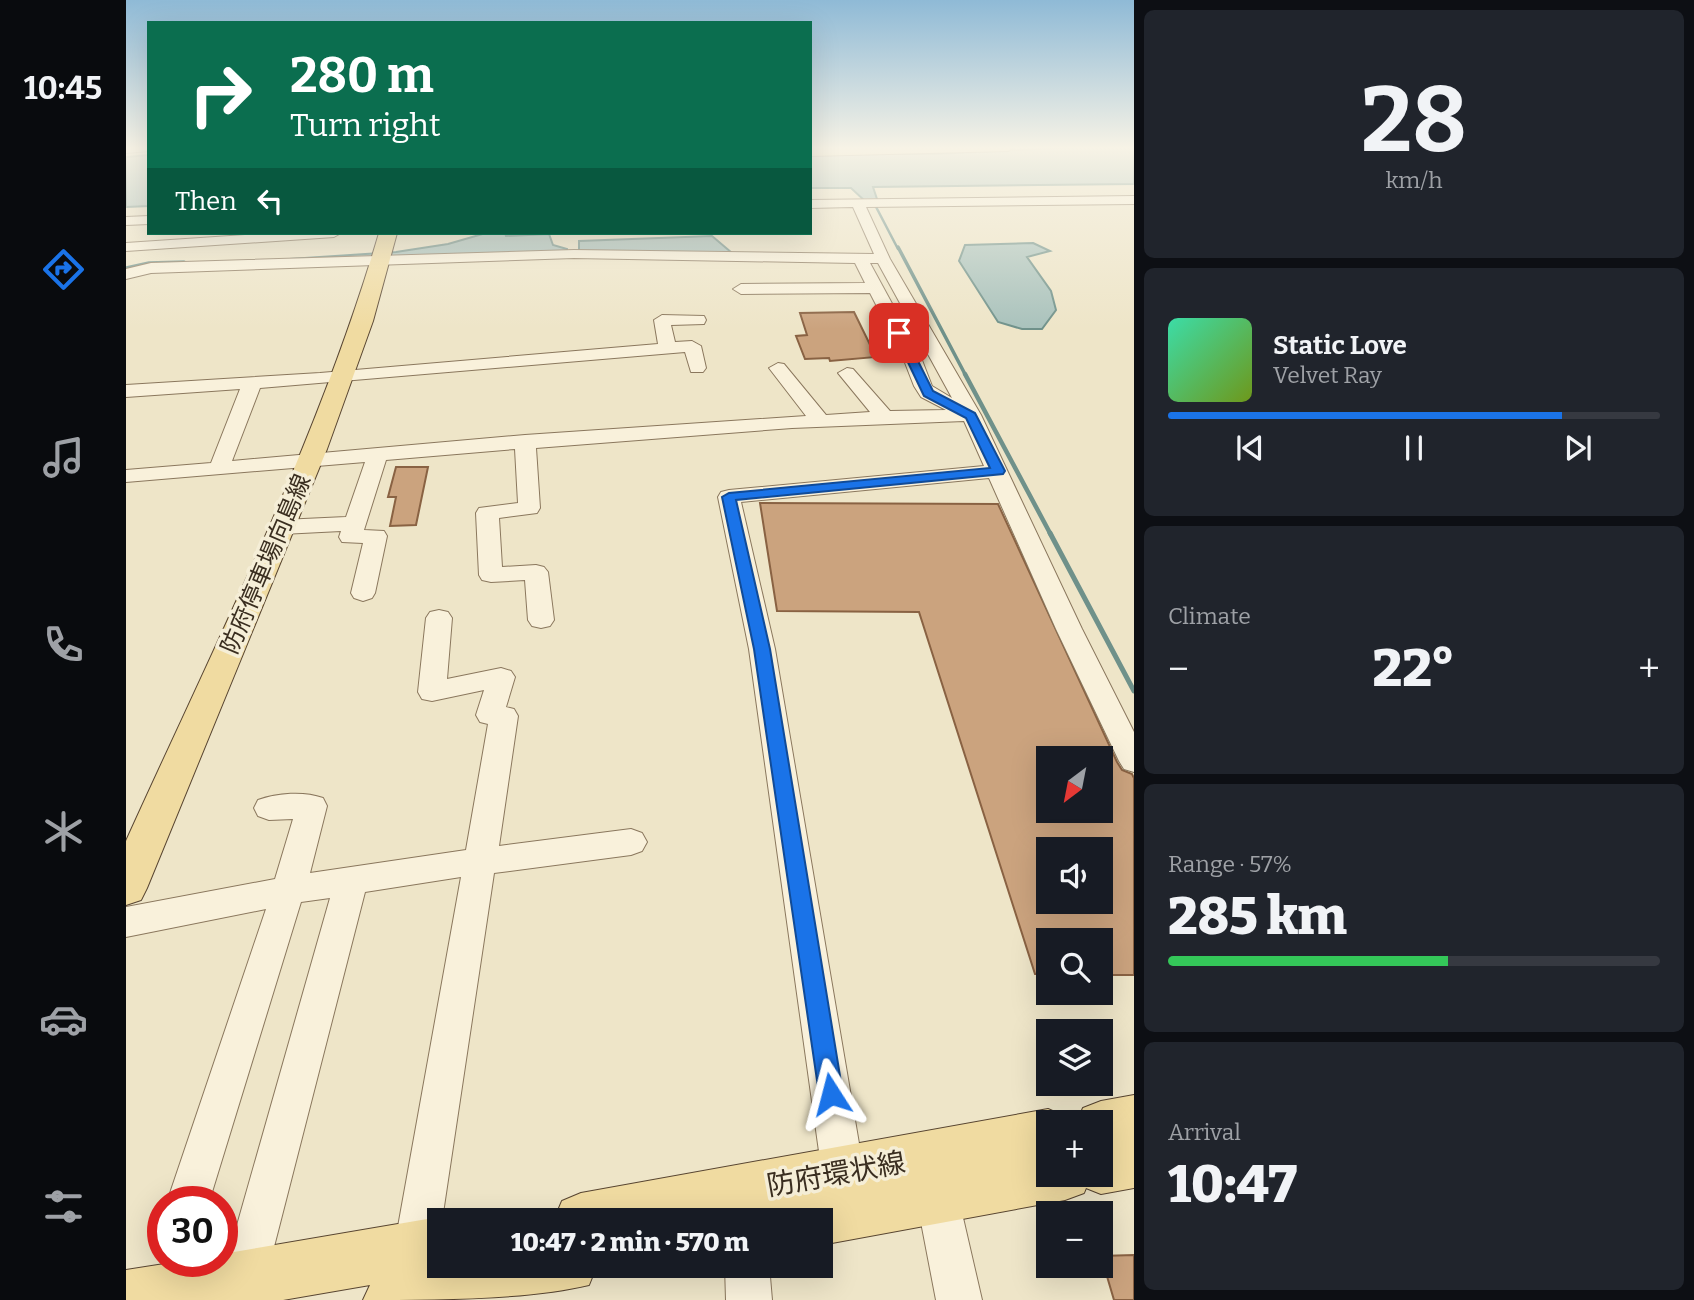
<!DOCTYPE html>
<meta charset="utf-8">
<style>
:root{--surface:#171b24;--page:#20242c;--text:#f1f3f6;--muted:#9ea1a6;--line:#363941;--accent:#1a73e8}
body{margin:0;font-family:Bitter,"Noto Sans JP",serif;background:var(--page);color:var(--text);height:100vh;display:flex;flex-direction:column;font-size:26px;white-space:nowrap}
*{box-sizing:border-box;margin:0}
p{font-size:23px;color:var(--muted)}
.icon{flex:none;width:38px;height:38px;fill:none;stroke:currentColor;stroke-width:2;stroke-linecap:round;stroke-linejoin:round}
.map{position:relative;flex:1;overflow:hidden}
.side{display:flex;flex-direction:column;gap:10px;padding:10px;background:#0d0f14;width:560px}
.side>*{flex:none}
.hud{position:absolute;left:21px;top:21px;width:665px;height:214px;border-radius:0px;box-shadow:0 7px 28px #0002;background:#0b6e4f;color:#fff;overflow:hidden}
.needle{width:46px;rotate:212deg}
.fabs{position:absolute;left:910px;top:746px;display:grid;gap:14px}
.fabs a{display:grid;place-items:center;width:77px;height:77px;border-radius:0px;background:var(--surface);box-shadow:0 7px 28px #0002;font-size:35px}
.speed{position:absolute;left:21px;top:1186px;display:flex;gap:14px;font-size:35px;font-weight:700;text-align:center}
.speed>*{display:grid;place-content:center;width:91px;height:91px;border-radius:50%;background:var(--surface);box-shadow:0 7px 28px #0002;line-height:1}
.speed .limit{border:10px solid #d22;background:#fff;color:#111}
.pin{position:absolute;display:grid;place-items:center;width:60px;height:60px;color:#fff;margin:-30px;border-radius:14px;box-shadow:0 4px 10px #0006}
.me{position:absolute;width:77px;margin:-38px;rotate:351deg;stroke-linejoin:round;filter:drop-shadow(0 0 5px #0008)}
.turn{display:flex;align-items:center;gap:24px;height:147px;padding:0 28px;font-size:32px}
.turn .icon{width:91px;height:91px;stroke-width:2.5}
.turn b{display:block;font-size:49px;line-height:60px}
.then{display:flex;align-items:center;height:66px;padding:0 28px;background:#0003;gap:14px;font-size:26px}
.big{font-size:52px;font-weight:800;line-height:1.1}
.side .tile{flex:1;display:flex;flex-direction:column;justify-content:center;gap:10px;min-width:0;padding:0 24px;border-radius:10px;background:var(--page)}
.side .dial{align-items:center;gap:0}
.dial b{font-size:91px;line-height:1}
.song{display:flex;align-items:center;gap:21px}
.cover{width:84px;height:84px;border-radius:10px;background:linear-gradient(135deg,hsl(160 70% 55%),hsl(80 70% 35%))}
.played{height:7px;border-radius:4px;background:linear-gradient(90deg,var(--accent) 80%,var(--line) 80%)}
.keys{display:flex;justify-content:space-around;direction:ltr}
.heat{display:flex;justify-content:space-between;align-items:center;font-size:38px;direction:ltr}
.charge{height:10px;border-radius:5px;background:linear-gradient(90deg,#34c759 57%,var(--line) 0)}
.trip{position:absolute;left:301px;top:1208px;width:406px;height:70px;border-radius:0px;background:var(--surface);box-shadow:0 7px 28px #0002;font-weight:800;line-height:70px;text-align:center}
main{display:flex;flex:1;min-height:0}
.tabs{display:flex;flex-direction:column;width:126px;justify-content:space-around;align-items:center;background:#090b0e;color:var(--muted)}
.tabs .icon{width:49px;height:49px}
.tabs .active{color:var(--accent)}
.tabs b{font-size:32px;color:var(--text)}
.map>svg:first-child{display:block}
</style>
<main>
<nav class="tabs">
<b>10:45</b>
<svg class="icon active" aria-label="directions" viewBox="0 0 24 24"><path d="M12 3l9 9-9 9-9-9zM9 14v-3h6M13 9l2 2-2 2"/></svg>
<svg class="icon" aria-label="music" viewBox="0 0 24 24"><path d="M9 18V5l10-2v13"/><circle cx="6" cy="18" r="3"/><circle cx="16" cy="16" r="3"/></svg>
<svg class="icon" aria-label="phone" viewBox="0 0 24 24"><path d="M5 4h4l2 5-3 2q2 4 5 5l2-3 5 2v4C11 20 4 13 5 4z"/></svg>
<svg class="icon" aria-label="climate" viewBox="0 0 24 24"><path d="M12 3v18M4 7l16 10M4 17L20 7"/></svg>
<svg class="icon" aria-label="car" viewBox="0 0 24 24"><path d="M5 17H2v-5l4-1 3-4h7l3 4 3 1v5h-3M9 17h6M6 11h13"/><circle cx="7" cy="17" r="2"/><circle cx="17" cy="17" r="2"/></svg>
<svg class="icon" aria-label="filters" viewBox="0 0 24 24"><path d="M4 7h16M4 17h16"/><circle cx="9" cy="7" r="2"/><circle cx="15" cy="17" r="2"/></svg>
</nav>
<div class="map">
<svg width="1008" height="1300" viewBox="0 0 1008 1300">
<rect width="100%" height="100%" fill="#eee5c8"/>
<path fill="#a9c2bc" stroke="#6f918a" stroke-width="2" d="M954,147H1008V184L747,187L752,202H740L725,188H684V154H808Z
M23,155V206L0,207V157Z
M360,233H379L380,236L423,234L427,245L441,249V252L148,260L270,252L322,244Z
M586,236L606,253L453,252V241Z
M907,243L924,251L901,257L925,291L930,310L916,329H896L872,322L833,261L839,245Z"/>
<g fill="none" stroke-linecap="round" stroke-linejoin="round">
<path stroke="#6f918a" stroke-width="2.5" d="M748,203L772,249"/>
<path stroke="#6f918a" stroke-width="3.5" d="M772,247L840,376
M0,268L23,263L58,262"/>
<path stroke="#6f918a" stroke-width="4.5" d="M839,374L925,535"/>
<path stroke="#6f918a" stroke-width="5" d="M924,533L1008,691"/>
</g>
<path fill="#cba37e" stroke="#896243" stroke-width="2" fill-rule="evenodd" d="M728,312L750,357L704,361L703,358L679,359L670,336L681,335L674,313Z
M270,467H302L290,525L264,526L270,497H262Z
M634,503L872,504L991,762L996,770L1006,774L1008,778V975H975V940H922V974H909L793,612L651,611ZM922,758H975V810H922ZM922,849H975V901H922Z
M1008,1255V1300H988L975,1256Z"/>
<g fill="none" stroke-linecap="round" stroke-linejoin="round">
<defs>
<path id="minor" d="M0,147H23V151L0,153Z
M1008,196V204L740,207L764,259L855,415L956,629L1008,732V772L998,769L993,761L930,629L863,478L615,502L649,649L738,1173L732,1188L717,1194L702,1188L696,1173L623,649L592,497L595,492L603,490L858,466L838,421L666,428L410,448L414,508L411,513L373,518L376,567L410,565L418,567L422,572L428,620L424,626L415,628L406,626L402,620L399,580L365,582L356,580L353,575L350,513L353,508L392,503L389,449L260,460L238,530L258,531L261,536L249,593L246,598L237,601L228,598L225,593L237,543L216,542L213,537L215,531L156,534L148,532L145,527L148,522L156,520L220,517L239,462L0,482V470L85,463L114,389L0,397V385L194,373L532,344L528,320L536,315L578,316L580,320L578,324L545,325L549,342L566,341L575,346L580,368L577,372H565L559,352L134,388L106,461L399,435L680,416L643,368L652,363L658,364L700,415L744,412L712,373L721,368L727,369L764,411L820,410L795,397L788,386L776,355L744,293L615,294L607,289L615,284L739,283L729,263L448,258L25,273L0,279V269L25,263L448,250L748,254L727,207L684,208V200ZM744,263H752L826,398L806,386L794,355Z
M23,216V224L0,225V217Z
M148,233H215L208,237L0,251V243Z
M313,610L322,612L326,618L321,679L375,668L385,671L389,677L380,707L388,709L392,716L373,846L505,829L516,833L521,842L516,851L505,855L368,873L316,1220H313L312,1249L305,1264L290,1271L275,1264L268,1249L335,877L239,892L140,1278L134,1294L117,1300L102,1294L96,1278L204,898L175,902L83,1202H41L140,909L0,937V907L149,879L167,819L143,820L132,816L128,808L132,800C151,793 178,791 197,798L201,806L184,873L340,850L362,724L354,722L350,715L358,690L306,701L296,699L292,692L300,618L304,612Z
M811,1175L826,1181L832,1196L856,1300H810L790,1196L796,1181Z
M599,1265H643L646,1300H600Z"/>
<path id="major" d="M889,147L882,151L684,156V148Z
M253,233H271L247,321L201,449L21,888L15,900L0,905V841C90,642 191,444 253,233Z
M1008,1095V1188L975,1194L960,1188L958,1193L939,1200L695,1245V1220H654L658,1209L603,1220H428L436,1201L455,1193L922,1109L940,1117L942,1122H922V1174H975V1122H951L957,1108L975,1101Z
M313,1217L319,1220H313V1265H471L463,1285C401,1300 305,1300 237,1300L244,1285L157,1300H0V1270L51,1262H96V1254Z"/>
</defs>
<use href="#minor" stroke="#8a775d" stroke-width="2"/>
<use href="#major" stroke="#584531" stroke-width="2"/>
<use href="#minor" fill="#f9f1db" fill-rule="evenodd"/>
<use href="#major" fill="#f0dba1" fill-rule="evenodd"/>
</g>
<linearGradient id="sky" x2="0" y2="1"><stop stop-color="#8fbad6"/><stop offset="0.45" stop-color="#f7f3e6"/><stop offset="1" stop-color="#f7f3e6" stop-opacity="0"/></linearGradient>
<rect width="1008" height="329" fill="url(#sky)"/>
<path fill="#1a73e8" stroke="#114b97" stroke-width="2" d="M770,330L778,333L807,391L849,413L879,471L877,474L610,500L644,649L717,1094L713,1103L705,1106L696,1103L693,1094L628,649L596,497L603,493L864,468L840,418L798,396L768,333Z"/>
<g text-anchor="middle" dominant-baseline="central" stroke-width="7" stroke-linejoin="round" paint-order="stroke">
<g font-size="24" fill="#3a2e20" stroke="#f5eed7">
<text transform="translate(140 564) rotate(-67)">防府停車場向島線</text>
</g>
<g font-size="28" fill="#3a2e20" stroke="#f5eed7">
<text transform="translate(710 1174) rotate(-10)">防府環状線</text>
</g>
</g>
</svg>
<div class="fabs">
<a><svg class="needle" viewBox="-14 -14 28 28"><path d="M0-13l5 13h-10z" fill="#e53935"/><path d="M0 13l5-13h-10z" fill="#9ea1a6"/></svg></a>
<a><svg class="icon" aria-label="sound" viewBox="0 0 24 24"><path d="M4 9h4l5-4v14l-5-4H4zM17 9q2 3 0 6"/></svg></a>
<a><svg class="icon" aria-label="search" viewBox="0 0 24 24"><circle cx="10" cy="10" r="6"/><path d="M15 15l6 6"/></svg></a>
<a><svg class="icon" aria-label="layers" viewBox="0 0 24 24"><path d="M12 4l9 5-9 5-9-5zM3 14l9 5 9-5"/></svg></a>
<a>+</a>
<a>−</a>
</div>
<div class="speed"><div class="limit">30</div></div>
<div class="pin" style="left:773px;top:333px;background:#d93025"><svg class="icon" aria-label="arrive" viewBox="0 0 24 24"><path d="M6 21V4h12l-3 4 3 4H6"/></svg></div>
<svg class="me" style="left:705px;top:1094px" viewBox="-20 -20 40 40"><path d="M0-17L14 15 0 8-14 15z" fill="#1a73e8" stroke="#fff" stroke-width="4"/></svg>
<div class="trip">10:47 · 2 min · 570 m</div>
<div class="hud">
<div class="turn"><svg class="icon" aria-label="right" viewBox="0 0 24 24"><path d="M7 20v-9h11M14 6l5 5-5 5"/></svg><div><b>280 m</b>Turn right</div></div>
<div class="then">Then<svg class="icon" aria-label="left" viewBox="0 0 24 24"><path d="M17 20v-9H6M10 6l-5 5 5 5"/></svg></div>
</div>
</div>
<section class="side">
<div class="tile dial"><b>28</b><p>km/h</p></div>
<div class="tile">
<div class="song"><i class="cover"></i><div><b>Static Love</b><p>Velvet Ray</p></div></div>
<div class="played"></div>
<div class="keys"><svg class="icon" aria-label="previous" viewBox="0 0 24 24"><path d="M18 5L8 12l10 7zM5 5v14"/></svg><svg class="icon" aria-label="pause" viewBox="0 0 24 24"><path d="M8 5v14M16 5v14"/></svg><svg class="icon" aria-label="next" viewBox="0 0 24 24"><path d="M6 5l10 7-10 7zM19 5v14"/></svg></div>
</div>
<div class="tile"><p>Climate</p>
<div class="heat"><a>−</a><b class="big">22°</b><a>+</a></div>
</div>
<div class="tile"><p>Range · 57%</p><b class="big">285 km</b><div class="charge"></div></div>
<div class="tile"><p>Arrival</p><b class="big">10:47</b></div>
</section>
</main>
